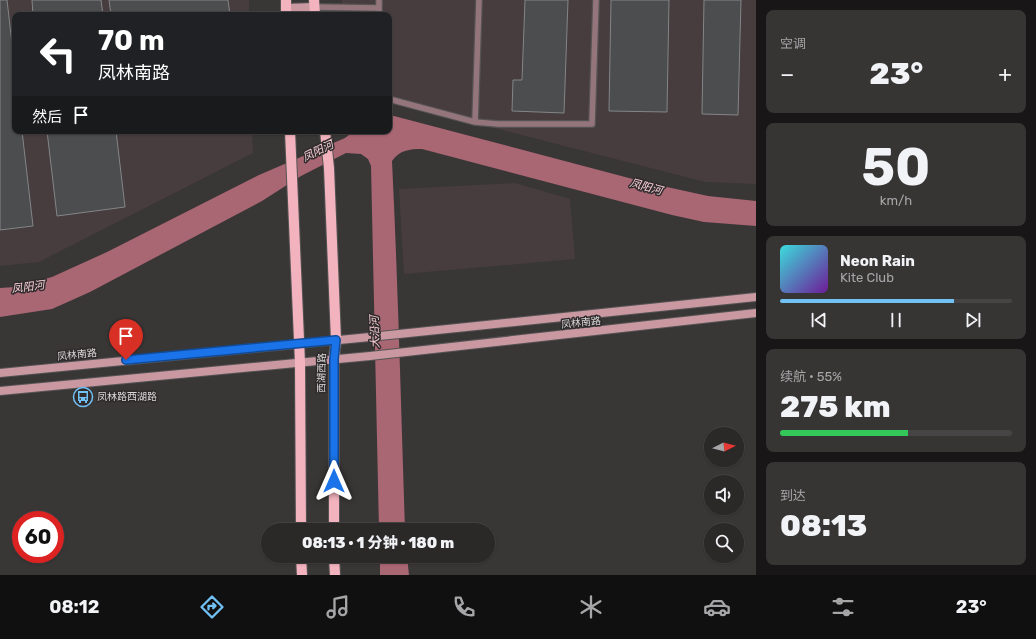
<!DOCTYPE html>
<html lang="zh">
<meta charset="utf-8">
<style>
:root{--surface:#2b2828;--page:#373434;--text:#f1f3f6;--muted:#a6a6a8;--line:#474445;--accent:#71c1f5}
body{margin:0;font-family:Rubik,"Noto Sans SC",sans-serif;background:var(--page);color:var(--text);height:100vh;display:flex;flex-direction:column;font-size:15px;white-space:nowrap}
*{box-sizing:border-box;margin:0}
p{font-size:13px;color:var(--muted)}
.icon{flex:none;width:22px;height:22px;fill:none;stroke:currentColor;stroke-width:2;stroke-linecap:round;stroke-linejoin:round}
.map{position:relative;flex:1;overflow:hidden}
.sheet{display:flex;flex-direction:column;gap:10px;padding:10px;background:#181616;width:280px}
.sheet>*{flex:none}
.top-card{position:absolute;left:12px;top:12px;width:380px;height:122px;border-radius:8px;box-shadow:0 1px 3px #0004,0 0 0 1px var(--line);background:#202124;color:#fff;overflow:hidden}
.needle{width:26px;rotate:84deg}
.buttons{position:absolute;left:704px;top:427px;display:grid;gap:8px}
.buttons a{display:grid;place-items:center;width:40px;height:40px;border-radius:50%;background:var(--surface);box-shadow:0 1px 3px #0004,0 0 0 1px var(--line);font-size:20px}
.speed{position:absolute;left:12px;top:511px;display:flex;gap:8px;font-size:20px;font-weight:700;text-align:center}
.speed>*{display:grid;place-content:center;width:52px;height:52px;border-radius:50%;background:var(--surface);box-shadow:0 1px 3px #0004,0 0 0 1px var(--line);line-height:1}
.speed .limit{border:6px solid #d22;background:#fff;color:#111}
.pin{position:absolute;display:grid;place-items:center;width:34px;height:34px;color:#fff;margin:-41px -17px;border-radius:50% 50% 50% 0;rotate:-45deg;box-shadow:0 0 4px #0007}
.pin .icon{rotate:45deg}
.me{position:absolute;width:44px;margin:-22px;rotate:0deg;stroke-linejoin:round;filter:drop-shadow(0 0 3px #0008)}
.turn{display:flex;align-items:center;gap:14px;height:84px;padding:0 20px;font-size:18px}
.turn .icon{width:52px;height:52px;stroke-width:2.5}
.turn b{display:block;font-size:28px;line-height:34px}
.then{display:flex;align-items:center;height:38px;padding:0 20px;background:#0003;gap:8px;font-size:15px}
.big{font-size:30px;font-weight:800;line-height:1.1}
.sheet .widget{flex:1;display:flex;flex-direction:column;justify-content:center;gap:6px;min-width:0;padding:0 14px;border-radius:8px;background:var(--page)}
.sheet .dial{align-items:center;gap:0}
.dial b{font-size:52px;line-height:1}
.song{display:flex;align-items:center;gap:12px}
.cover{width:48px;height:48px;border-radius:6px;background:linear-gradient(135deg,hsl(180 70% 55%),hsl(280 70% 35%))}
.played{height:4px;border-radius:2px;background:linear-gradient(90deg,var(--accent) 75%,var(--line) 75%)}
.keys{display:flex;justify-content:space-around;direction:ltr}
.heat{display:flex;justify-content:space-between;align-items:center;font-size:22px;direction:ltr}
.charge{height:6px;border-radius:3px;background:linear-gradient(90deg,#34c759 55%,var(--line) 0)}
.trip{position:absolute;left:261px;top:523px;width:234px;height:40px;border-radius:20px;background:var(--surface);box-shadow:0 1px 3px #0004,0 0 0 1px var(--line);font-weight:800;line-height:40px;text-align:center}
.tab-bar{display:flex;height:64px;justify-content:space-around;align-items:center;background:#111010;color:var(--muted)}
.tab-bar .icon{width:28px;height:28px}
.tab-bar .on{color:var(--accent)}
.tab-bar b{font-size:18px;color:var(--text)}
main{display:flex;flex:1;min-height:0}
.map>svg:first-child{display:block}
</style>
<main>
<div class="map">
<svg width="756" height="575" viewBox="0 0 756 575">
<rect width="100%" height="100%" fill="#393636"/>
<path fill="#473c3e" d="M0,0H249V15H15V131H252L253,153L39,262L0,266Z
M342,0H756V184L705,182L389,101V15H342Z
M515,183L570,199L575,259L404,274L399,189Z"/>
<path fill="#a96673" d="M389,116H394L644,182L708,196L756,201V226L704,222L672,215L422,149C409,149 400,150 392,161C398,284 401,407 405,530H379L371,166L368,159L361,154L346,153L301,176L262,201L90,292L52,309L0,317V288L15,287L52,277L107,252L259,175L345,138L354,131H389Z
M380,556H407L409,575H380Z"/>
<path fill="#4b4d4f" stroke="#838688" d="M0,0H7L15,70V131H22L33,226L0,230Z
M32,0H101L103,15H33Z
M109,0H228L230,15H111Z
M525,0H568L564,113L512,111L513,80H522Z
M611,0H669L667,112L609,111Z
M704,0H741L738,115L702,114Z
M47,131H116L125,207L57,216Z"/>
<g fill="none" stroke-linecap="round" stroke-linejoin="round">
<defs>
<path id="service" d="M314,7L379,8
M379,15V0
M389,99L475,122L498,124H592L596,0
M475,122L479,0"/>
<path id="secondary" d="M286,8L314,7
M0,373L370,337L756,297
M0,391L370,356L756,313"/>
<path id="primary" d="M286,0V15
M314,0L315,15
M290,131L300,363L301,530
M325,131L329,168L336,340L334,359V530
M301,556L302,575
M334,556L335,575"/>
</defs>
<use href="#service" stroke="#555353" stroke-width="8"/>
<use href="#secondary" stroke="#555353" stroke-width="10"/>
<use href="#primary" stroke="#555353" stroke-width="12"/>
<use href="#service" stroke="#94757b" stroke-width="5.5"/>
<use href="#secondary" stroke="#c998a1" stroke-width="8"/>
<use href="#primary" stroke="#f2b3be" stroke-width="10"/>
</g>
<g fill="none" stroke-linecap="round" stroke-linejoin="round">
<defs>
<path id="route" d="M126,360L336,340L334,359V481"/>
</defs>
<use href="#route" stroke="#114b97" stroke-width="10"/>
<use href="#route" stroke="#1a73e8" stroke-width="7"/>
</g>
<defs>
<symbol id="bus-ring" viewBox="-11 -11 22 22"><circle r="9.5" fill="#2f2b2c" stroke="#71c1f5" stroke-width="1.5"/><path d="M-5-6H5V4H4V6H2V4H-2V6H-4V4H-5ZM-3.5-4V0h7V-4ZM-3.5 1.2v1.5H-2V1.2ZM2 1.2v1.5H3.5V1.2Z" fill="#71c1f5"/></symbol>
</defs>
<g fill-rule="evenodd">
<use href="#bus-ring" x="72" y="386" width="22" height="22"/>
</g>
<g text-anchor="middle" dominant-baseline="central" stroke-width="3" stroke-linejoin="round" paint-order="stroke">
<g font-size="10" fill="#d7d5d5" stroke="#2f2b2c">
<text transform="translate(581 323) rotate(-6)">凤林南路</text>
<text transform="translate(77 355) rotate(-6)">凤林南路</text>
<text transform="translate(322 373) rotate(-89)">西湖西路</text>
</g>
<g font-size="10" fill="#d7d5d5" stroke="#2f2b2c" text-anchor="start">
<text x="97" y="397">凤林路西湖路</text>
</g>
<g font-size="11" font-style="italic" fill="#fad0d7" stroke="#2f2b2c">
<text transform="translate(318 151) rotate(-26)">凤阳河</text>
<text transform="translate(646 187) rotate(15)">凤阳河</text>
<text transform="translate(28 287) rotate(-7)">凤阳河</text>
<text transform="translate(375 332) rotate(-92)">大沿河</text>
</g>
</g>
</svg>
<div class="buttons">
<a><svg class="needle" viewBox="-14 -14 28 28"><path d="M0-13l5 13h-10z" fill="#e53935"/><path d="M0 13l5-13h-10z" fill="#a6a6a8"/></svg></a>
<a><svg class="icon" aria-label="sound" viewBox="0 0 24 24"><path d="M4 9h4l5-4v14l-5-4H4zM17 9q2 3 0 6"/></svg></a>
<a><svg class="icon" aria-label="search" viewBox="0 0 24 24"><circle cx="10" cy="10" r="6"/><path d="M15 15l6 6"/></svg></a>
</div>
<div class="speed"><div class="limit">60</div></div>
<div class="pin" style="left:126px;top:360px;background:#d93025"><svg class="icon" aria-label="arrive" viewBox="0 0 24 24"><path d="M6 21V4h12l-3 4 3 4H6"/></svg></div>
<svg class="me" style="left:334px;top:481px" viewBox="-20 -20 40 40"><path d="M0-17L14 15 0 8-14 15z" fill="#1a73e8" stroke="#fff" stroke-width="4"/></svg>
<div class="trip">08:13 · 1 分钟 · 180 m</div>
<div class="top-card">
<div class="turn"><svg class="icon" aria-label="left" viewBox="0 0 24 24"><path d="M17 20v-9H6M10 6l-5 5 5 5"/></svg><div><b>70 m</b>凤林南路</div></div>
<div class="then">然后<svg class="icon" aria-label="arrive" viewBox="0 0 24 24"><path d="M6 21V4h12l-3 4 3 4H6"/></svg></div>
</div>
</div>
<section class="sheet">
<div class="widget"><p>空调</p>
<div class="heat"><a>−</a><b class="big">23°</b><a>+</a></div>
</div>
<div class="widget dial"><b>50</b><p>km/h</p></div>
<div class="widget">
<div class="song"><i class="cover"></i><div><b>Neon Rain</b><p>Kite Club</p></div></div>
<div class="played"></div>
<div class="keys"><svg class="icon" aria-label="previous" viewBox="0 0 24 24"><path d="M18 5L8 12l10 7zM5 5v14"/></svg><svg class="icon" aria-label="pause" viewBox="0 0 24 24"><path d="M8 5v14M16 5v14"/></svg><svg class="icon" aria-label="next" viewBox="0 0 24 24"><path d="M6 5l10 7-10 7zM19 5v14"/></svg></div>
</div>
<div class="widget"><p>续航 · 55%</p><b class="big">275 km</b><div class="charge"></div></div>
<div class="widget"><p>到达</p><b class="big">08:13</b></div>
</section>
</main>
<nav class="tab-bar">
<b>08:12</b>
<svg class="icon on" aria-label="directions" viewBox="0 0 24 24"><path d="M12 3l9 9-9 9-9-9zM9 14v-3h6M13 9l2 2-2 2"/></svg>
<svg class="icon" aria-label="music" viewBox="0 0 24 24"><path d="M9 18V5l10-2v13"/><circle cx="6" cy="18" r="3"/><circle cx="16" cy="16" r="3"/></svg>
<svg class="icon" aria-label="phone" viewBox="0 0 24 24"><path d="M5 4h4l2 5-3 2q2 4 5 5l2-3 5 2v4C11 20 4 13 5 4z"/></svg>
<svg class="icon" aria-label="climate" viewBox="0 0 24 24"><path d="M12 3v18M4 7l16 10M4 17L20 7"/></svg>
<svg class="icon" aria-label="car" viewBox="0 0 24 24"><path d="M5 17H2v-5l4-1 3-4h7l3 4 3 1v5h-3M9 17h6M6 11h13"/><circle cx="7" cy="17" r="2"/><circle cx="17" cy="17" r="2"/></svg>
<svg class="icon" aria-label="filters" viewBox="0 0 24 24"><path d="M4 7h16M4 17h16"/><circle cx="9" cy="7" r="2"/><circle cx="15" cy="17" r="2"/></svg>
<b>23°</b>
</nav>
